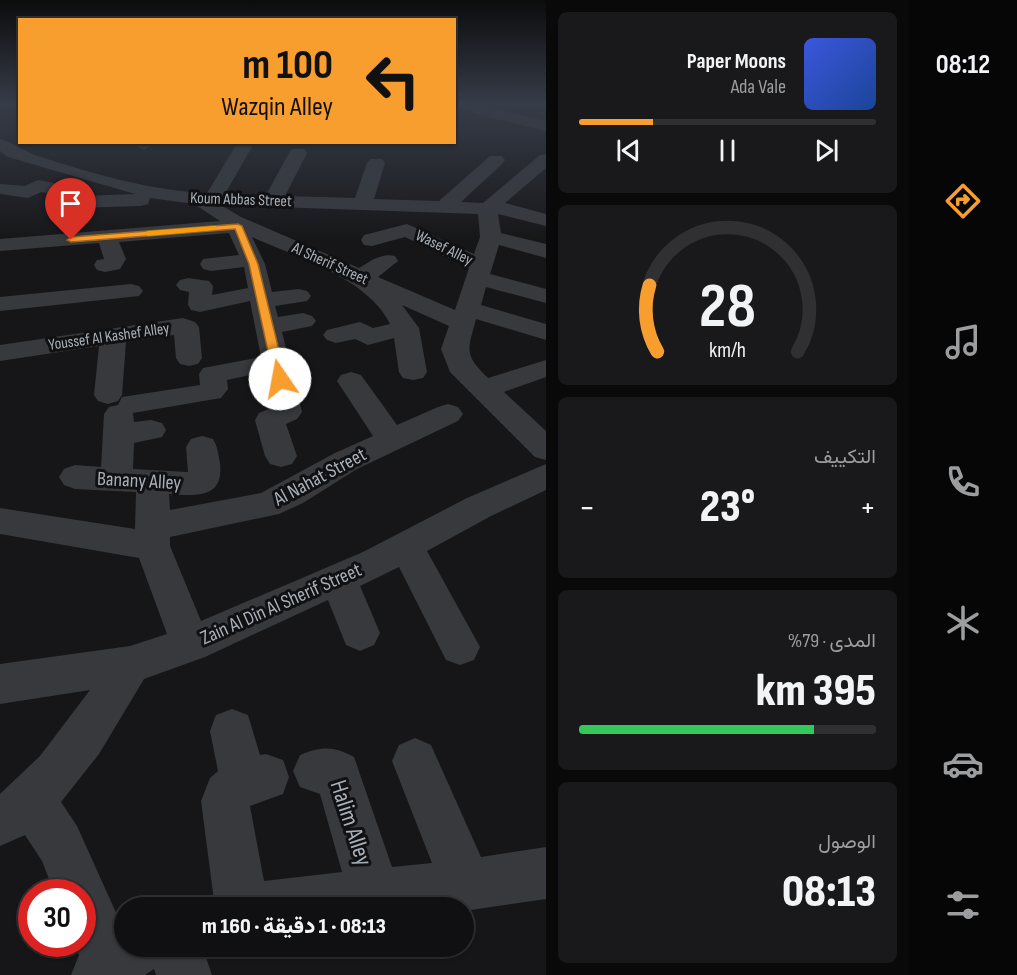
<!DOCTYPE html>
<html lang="ar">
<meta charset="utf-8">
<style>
:root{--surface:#101012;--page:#19191b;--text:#f1f3f6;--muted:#9c9d9f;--line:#303032;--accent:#f89e2e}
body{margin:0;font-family:"Sofia Sans Condensed",Vazirmatn,sans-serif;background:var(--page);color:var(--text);direction:rtl;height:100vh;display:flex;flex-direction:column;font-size:22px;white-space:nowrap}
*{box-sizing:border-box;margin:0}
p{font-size:20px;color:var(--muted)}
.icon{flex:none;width:33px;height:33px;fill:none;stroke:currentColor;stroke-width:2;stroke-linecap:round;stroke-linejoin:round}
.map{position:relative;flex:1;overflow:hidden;direction:ltr}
.side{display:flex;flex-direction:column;gap:12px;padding:12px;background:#09090a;width:363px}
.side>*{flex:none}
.banner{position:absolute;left:18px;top:18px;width:438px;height:126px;border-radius:0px;box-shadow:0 2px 4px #0004,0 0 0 2px var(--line);direction:rtl;background:#f89e2e;color:#111;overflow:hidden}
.speed{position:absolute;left:18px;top:879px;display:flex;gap:12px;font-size:30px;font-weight:700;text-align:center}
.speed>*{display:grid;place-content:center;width:78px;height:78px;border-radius:50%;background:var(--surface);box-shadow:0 2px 4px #0004,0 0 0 2px var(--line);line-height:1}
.speed .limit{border:9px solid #d22;background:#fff;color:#111}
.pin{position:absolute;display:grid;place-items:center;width:51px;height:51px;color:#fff;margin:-62px -26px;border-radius:50% 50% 50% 0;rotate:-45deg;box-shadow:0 0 6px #0007}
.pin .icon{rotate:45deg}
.me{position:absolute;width:66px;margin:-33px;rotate:348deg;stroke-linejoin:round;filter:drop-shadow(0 0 4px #0008)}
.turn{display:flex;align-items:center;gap:21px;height:126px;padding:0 24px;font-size:27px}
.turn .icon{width:78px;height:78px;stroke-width:2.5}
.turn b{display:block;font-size:42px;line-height:51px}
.big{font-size:45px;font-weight:800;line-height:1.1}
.side .card{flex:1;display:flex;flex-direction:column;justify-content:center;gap:9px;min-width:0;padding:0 21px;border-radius:9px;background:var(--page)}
.side .dial{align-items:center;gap:0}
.dial svg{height:156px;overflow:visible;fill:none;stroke:var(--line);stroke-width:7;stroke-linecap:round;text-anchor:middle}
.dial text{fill:var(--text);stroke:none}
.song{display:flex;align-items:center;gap:18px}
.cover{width:72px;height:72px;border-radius:9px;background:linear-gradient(135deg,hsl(230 70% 55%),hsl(220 70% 35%))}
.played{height:6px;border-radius:3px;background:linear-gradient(90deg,var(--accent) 25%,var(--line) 25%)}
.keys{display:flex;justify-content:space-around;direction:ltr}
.heat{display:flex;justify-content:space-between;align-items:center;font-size:33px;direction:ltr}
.charge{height:9px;border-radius:4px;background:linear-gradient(90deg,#34c759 79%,var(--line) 0)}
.trip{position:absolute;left:114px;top:897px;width:360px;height:60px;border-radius:30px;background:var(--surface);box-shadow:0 2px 4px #0004,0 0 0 2px var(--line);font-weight:800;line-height:60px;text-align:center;direction:rtl}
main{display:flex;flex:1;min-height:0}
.tabs{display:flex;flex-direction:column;width:108px;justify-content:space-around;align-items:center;background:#060607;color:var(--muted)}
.tabs .icon{width:42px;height:42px}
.tabs .active{color:var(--accent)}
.tabs b{font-size:27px;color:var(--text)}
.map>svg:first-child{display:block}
</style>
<main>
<nav class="tabs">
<b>08:12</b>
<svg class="icon active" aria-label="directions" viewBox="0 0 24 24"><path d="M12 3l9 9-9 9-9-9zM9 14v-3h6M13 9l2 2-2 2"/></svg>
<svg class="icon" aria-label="music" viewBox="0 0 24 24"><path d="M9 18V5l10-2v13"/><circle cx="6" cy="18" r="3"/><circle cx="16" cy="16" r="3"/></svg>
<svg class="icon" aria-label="phone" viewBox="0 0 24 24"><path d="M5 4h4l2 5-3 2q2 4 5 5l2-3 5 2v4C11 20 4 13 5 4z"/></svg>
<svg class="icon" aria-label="climate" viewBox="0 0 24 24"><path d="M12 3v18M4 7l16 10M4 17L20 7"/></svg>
<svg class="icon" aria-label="car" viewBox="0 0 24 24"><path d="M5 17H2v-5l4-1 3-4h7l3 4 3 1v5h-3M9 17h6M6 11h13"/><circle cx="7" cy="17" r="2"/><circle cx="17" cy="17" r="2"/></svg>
<svg class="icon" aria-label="filters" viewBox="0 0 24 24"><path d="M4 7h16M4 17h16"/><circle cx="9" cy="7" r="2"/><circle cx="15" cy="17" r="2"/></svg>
</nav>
<section class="side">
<div class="card">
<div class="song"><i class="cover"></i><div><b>Paper Moons</b><p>Ada Vale</p></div></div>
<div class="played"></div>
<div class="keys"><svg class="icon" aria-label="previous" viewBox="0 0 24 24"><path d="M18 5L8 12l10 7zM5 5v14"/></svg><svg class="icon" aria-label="pause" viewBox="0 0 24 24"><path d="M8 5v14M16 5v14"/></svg><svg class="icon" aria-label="next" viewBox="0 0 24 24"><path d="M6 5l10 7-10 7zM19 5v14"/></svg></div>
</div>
<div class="card dial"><svg viewBox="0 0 100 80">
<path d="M14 69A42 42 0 1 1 86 69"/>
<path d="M14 69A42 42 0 0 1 10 35" stroke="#f89e2e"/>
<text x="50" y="56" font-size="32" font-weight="700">28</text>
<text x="50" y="72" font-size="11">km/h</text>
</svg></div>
<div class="card"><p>التكييف</p>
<div class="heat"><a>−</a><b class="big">23°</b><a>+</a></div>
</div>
<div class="card"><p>المدى · 79%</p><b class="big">395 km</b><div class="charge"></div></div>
<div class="card"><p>الوصول</p><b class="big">08:13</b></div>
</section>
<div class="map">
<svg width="546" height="975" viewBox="0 0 546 975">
<rect width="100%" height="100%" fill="#161618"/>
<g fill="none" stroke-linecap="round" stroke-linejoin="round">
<path fill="#37393d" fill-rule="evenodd" d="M458,105H480L546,121V131L480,115Z
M0,139C13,142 25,152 38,156C91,173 151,191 207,193L238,142H252L253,145L225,194L266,195L289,153L292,149H304L307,153L285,196L355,198L367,163L370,159H382L385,163L374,199L439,201L490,156H502L505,160L502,164L461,202L483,203L540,155L546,154V168L505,203L546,214V226L498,214L501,233L546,244V258L499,245L490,274L546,289V303L486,287L481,305L546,324V340L476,319C468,350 463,354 488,378L546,360V377L504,392L546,431V460L535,457L450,372L441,349L449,326L402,305L419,328L427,372L423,378L413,380L403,378L399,372L394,338L368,345L355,339L336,343L327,340L323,335L327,330L360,322L373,328L390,324C368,278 296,257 252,237L265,264L272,292L299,289L307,291L311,296L307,301L275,306L278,317L303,313L312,316L316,321L312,326L282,332L302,412L297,419L286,424L297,456L292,464L281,467L270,464L265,456L255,420L259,413L271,408L264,372L227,380L228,389L221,398L133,413L134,422L151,420L162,423L166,430L162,437L134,443L133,469L188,472L186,447L191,439L202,436L213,439C218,447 218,454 220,463C224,499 196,496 169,494L170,510L261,493L335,453L373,436L337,381L341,375L351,372L361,375L397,425L438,407L448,404L458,407L463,414L458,421L357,469L303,503L279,514L170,537V546L201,621L363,552L467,498L546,464V490L491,516L427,551L480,647L474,660L460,665L446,660L399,567L360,586L380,633L374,645L360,651L346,645L328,600L205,657L144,679L99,754L61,802L77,826L122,926L124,925V946H202L212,975H156L154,969L145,975H71L79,955L74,944H82V892H54L42,861L25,835L0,846V794L40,756L90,690L0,704V664L130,646L167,634L139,558L0,534V508L135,529L136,492L75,489L64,485L59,477L64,469L75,465L101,467L104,414L109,407L118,405L122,397L200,385L199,374L203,368L261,357L250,301L200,312L191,310L188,305L189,292L180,290L176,285L180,280L188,278L209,281L213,286L212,295L248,288L244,267L211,271L203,269L200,264L203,259L239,255L229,233L119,242L126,259L120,269L105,272L97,270L94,265L97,260L104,259L99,243L0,251V239L220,221L194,204L150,198L148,204L141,206L73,208L66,206L62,195L41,192L28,198L0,194V184L25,186L38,180L77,187L81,196L135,194L8,157L0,151ZM221,205L478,214L480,237L474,254L407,224L364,235L361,240L364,245L372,246L405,237L469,268L455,310L378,277L398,261L395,256C381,253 371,261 359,268L241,217Z
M129,142H151L152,145L144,150Z
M131,284L139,286L143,291L139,296L0,311V297Z
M183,318L195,322L199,327L202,358L198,364L189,366L180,364L176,358L174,335L126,342L122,395L118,401L108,404L98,401L94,395L99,346L0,361V345Z
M232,709L248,715L260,755L266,754L283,760L289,777L283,794L250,806L264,881L342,872L320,794L300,787L293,771L300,755C321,746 334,746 354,757L392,867L432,863L392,761L399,745L415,738L431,745L481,857L546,847V899L464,911V908H215L201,801L210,778L218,771L210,731L216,715Z"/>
</g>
<linearGradient id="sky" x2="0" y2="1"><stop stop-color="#0c0c0d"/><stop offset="0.43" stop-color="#363c48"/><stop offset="1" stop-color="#363c48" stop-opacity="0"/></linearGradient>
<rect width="546" height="242" fill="url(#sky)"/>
<path fill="#f89e2e" stroke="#a1671e" stroke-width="1.5" d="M238,224L242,226L258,264L286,379L284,381H276L274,379L249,264L235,229L71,242L67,240L71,237Z"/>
<path fill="#f59e0b" d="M213,226H216V230L148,236L143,233L148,231Z"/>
<g text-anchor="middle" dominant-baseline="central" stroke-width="6" stroke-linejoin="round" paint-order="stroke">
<g font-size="16" fill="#a7afb8" stroke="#111113">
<text transform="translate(241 200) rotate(2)">Koum Abbas Street</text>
<text transform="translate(444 248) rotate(26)">Wasef Alley</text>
<text transform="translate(330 264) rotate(24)">Al Sherif Street</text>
<text transform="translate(109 337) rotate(-8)">Youssef Al Kashef Alley</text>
</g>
<g font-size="20" fill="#a7afb8" stroke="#111113">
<text transform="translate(320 477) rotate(-28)">Al Nahat Street</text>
<text transform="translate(139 481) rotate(3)">Banany Alley</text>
<text transform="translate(281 604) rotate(-24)">Zain Al Din Al Sherif Street</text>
</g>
<g font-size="24" fill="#a7afb8" stroke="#111113">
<text transform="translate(351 823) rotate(72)">Halim Alley</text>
</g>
</g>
</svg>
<div class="speed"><div class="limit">30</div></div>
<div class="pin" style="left:71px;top:240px;background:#d93025"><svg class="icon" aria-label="arrive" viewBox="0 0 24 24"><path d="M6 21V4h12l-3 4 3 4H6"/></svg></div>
<svg class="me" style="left:280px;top:379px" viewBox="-20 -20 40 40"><circle r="19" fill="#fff"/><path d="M0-13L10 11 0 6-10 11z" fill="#f89e2e"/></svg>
<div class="trip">08:13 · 1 دقيقة · 160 m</div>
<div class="banner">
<div class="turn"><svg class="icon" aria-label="left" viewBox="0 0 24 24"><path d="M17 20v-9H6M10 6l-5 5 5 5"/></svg><div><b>100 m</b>Wazqin Alley</div></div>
</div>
</div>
</main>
